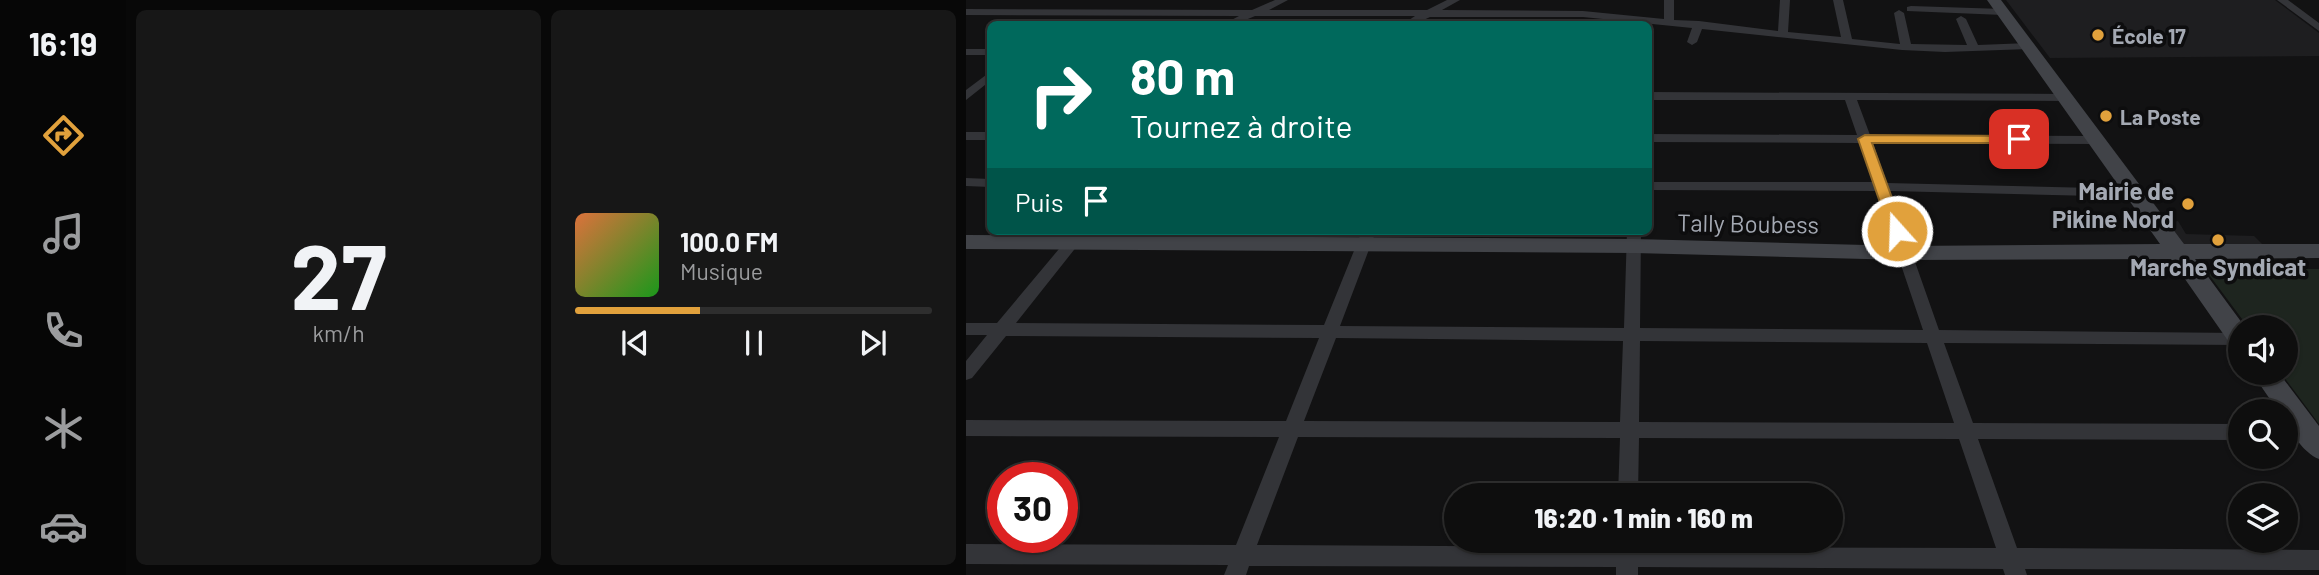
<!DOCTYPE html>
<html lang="fr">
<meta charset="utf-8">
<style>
:root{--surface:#0e0e0e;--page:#171717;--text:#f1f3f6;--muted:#9b9c9e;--line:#2e2e2e;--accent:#e1a13c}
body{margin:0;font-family:Barlow,sans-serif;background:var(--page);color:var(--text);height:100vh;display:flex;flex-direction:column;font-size:26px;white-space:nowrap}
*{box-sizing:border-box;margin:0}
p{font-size:23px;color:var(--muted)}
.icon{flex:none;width:38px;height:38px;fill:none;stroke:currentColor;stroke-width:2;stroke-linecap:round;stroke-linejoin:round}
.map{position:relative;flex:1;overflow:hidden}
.side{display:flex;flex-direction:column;gap:10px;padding:10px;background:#080808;width:840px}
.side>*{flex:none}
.banner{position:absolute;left:21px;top:21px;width:665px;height:214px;border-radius:10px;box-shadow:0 2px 5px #0004,0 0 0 2px var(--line);background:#00695c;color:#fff;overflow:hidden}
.tools{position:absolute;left:1262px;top:315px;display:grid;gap:14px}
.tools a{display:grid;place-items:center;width:70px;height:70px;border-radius:50%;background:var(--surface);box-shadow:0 2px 5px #0004,0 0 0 2px var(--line);font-size:35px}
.speed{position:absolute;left:21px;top:462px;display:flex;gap:14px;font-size:35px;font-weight:700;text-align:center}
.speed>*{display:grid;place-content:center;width:91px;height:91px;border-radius:50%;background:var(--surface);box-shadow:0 2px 5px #0004,0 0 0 2px var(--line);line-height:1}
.speed .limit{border:10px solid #d22;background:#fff;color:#111}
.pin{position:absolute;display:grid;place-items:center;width:60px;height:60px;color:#fff;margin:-30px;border-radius:14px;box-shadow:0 4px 10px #0006}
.me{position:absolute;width:77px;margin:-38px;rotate:340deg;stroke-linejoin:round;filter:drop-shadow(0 0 5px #0008)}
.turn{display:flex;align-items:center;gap:24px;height:147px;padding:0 28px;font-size:32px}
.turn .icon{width:91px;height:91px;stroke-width:2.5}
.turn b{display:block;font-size:49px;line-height:60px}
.then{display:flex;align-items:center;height:66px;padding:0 28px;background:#0003;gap:14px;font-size:26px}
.side .widget{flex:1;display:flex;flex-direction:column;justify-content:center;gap:10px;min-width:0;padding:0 24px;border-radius:10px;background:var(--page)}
.side .dial{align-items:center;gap:0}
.dial b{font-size:91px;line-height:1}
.song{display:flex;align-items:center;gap:21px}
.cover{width:84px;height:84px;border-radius:10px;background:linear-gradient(135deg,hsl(20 70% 55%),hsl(120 70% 35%))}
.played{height:7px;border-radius:4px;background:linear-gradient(90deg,var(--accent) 35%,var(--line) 35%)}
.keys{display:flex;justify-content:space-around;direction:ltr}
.side .tiles{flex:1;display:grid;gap:10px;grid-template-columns:repeat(2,1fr)}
.trip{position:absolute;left:478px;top:483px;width:399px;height:70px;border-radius:35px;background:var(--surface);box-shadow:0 2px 5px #0004,0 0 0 2px var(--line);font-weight:800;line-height:70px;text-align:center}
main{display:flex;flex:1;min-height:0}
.dock{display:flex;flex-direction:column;width:126px;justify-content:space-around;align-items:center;background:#060606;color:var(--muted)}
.dock .icon{width:49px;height:49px}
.dock .active{color:var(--accent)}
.dock b{font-size:32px;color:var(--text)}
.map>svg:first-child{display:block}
</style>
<main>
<nav class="dock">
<b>16:19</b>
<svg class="icon active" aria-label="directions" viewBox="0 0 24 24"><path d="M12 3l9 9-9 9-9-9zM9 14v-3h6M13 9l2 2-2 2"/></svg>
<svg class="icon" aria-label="music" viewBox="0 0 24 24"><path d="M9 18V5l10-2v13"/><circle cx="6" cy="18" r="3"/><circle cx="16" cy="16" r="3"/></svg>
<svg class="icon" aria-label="phone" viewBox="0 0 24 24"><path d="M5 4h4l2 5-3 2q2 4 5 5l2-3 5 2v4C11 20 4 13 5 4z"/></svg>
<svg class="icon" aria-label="climate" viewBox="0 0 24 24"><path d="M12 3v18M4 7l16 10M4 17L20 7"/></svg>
<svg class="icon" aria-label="car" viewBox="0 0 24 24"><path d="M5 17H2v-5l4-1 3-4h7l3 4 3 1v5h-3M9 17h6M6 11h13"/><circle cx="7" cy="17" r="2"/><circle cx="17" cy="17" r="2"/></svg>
</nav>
<section class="side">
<div class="tiles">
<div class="widget dial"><b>27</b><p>km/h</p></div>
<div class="widget">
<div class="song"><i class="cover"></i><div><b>100.0 FM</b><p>Musique</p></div></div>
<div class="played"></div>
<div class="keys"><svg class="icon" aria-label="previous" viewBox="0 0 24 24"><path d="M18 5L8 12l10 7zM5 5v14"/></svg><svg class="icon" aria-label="pause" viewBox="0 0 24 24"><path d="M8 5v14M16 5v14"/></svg><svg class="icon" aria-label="next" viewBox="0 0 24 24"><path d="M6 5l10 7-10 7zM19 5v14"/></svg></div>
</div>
</div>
</section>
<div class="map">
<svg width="1353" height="575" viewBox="0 0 1353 575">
<rect width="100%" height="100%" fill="#121213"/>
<path fill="#1e1e20" d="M1040,0H1309L1353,33V56L1084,58Z
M1212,221L1220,234L1288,236L1306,254L1222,252L1200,223Z"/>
<path fill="#1e251f" d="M1238,268L1353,269V424L1315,373H1320V327H1282Z"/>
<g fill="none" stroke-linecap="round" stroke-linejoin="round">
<path fill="#333438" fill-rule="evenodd" d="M309,0H322L303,10H461L481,0H494L476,10L617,11L698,19V0H708V20L733,21L812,31L814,0H824L822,32L875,37L867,0H877L886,39L934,44L928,13L933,10L938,13L945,44L1001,45L990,19L995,16L1000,19L1012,45L1063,43L1068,46L1063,49L979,52L936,50L736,29L731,42L726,45L721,42L726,28L617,17H464L449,24H437L449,16H289L270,24H258L273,16L0,15V9L286,10Z
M1311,0H1322L1353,23V31Z
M945,6L1037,9L1042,12L1037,15L941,11V7Z
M0,49H24V55H0Z
M24,72V81L0,100V90Z
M682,92L1103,94L1105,97L1099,101L891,100L904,135L1130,136L1136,140L1130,144L907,143L921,183L1169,189L1176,193L1169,197L924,191L973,330L1274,333V345L978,343L1007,423L1274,424V440L1012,439L1051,548L1353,550V570L1059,569L1061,575H1039L1037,569L672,567V575H650V567L283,566L280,575H258L262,565L0,564V544L270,545L313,437L0,436V420L320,421L353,338L40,336L6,378L0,380V361L21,335H0V323H31L108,231H123L50,323L358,325L396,231H410L374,326L658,328L661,231H675L674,328L957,330L910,191L682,190V182H907L894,143L682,142V134L891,135L879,100H682ZM370,338L657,341L654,422L338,421ZM674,341L961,343L988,423L673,422ZM332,437L654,438L652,495H672L673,438L993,439L1030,548L672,547L671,541H651L650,547L291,545Z
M0,132H24V140H0Z
M0,178L24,179V187L0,186Z
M1320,424L1349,426L1351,432L1349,438L1320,440Z"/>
<path fill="#414348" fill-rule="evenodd" d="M1021,0H1035L1218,244H1353V258L1229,259L1279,327H1274V347L1265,345L1205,259L939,260L668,253L0,249V235L668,239L939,246L1194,244Z
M1286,373H1313L1353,426V459C1337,453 1320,428 1320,411H1312Z"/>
</g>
<path fill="#e1a13c" stroke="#926927" stroke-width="2" d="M899,135L1053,136L1060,139L1053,143H906L938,231L931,236L924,231L892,139Z"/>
<g fill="#e1a13c" stroke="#0d0d0e" stroke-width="2.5">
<circle cx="1132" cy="35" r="7"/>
<circle cx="1140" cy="116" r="7"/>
<circle cx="1222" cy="204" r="7"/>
<circle cx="1252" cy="240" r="7"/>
</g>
<g text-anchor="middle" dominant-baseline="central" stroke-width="7" stroke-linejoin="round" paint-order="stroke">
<g font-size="21" font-weight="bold" fill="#a4a9b3" stroke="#0d0d0e" text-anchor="start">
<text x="1146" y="35">École 17</text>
<text x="1154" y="116">La Poste</text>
</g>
<g font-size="24" font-weight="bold" fill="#a4a9b3" stroke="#0d0d0e" text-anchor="end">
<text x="1208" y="190">Mairie de<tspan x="1208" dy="28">Pikine Nord</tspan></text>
<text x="1252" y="266" text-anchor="middle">Marche Syndicat</text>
</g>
<g font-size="24" fill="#a4a9b3" stroke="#0d0d0e">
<text transform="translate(782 223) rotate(1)">Tally Boubess</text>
</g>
</g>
</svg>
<div class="tools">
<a><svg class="icon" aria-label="sound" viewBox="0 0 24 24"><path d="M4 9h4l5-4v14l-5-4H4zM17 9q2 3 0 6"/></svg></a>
<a><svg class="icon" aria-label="search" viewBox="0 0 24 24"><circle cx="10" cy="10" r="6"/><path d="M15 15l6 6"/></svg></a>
<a><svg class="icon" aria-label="layers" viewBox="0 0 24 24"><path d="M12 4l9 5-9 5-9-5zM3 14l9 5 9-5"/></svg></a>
</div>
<div class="speed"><div class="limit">30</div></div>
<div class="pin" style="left:1053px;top:139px;background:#d93025"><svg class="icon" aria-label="arrive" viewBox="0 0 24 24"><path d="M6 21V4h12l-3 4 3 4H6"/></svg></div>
<svg class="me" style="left:931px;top:231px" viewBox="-20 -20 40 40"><circle r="17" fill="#e1a13c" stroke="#fff" stroke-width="3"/><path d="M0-11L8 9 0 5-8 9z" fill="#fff"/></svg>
<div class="trip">16:20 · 1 min · 160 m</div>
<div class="banner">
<div class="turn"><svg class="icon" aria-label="right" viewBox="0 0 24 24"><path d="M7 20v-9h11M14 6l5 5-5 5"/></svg><div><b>80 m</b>Tournez à droite</div></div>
<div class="then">Puis<svg class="icon" aria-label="arrive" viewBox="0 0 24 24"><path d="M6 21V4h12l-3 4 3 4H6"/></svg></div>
</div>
</div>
</main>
